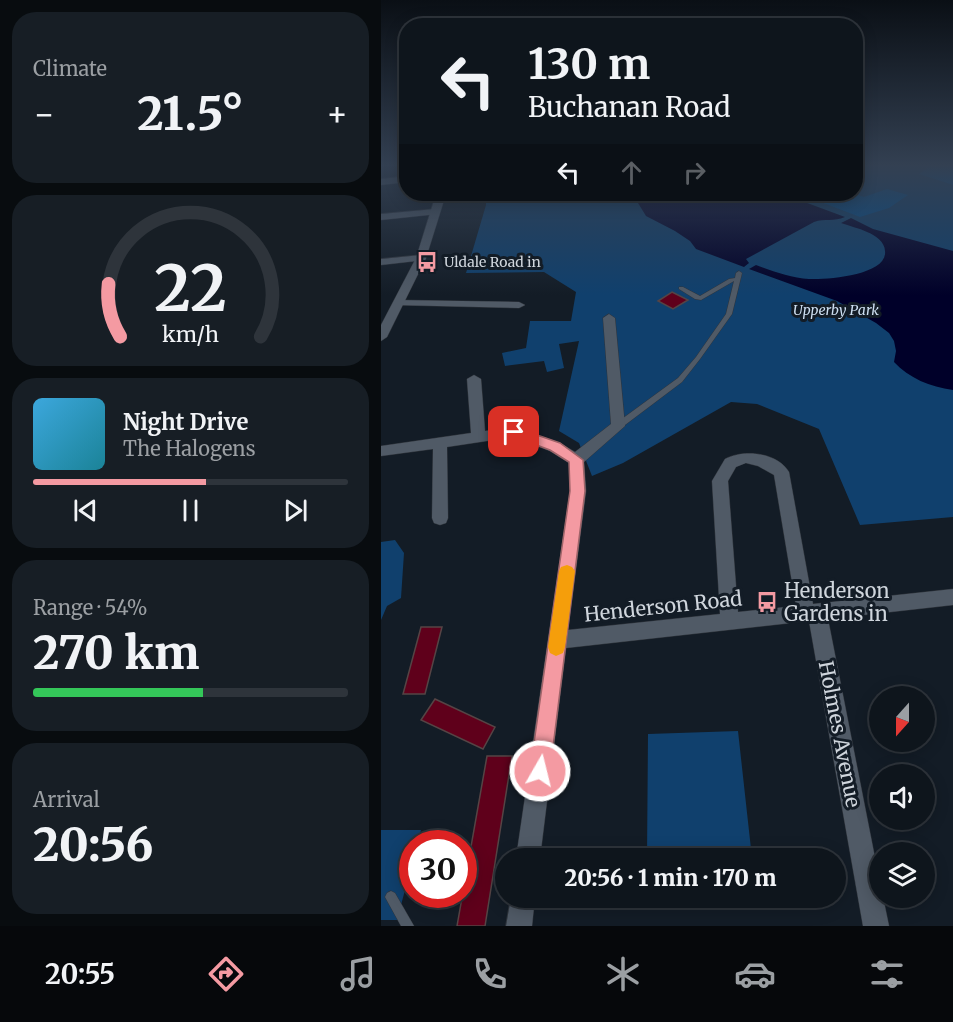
<!DOCTYPE html>
<meta charset="utf-8">
<style>
:root{--surface:#0e151c;--page:#171e25;--text:#f1f3f6;--muted:#9b9fa3;--line:#2e343b;--accent:#f49aa2}
body{margin:0;font-family:Merriweather,serif;background:var(--page);color:var(--text);height:100vh;display:flex;flex-direction:column;font-size:22px;white-space:nowrap}
*{box-sizing:border-box;margin:0}
p{font-size:20px;color:var(--muted)}
.icon{flex:none;width:33px;height:33px;fill:none;stroke:currentColor;stroke-width:2;stroke-linecap:round;stroke-linejoin:round}
.map{position:relative;flex:1;overflow:hidden}
.drawer{display:flex;flex-direction:column;gap:12px;padding:12px;background:#080c0f;width:381px}
.drawer>*{flex:none}
.top-card{position:absolute;left:18px;top:18px;width:464px;height:183px;border-radius:24px;box-shadow:0 3px 15px #0003,0 0 0 2px var(--line);background:#0e151c;color:var(--text);overflow:hidden}
.needle{width:39px;rotate:201deg}
.fabs{position:absolute;left:488px;top:686px;display:grid;gap:12px}
.fabs a{display:grid;place-items:center;width:66px;height:66px;border-radius:50%;background:var(--surface);box-shadow:0 3px 15px #0003,0 0 0 2px var(--line);font-size:30px}
.speed{position:absolute;left:18px;top:830px;display:flex;gap:12px;font-size:30px;font-weight:700;text-align:center}
.speed>*{display:grid;place-content:center;width:78px;height:78px;border-radius:50%;background:var(--surface);box-shadow:0 3px 15px #0003,0 0 0 2px var(--line);line-height:1}
.speed .limit{border:9px solid #d22;background:#fff;color:#111}
.pin{position:absolute;display:grid;place-items:center;width:51px;height:51px;color:#fff;margin:-26px;border-radius:12px;box-shadow:0 3px 9px #0006}
.me{position:absolute;width:66px;margin:-33px;rotate:8deg;stroke-linejoin:round;filter:drop-shadow(0 0 4px #0008)}
.turn{display:flex;align-items:center;gap:21px;height:126px;padding:0 30px;font-size:27px}
.turn .icon{width:78px;height:78px;stroke-width:2.5}
.turn b{display:block;font-size:42px;line-height:51px}
.lanes{display:flex;align-items:center;height:57px;padding:0 30px;background:#0003;justify-content:center;gap:30px;direction:ltr}
.lanes .off{opacity:.35}
.big{font-size:45px;font-weight:800;line-height:1.1}
.drawer .card{flex:1;display:flex;flex-direction:column;justify-content:center;gap:9px;min-width:0;padding:0 21px;border-radius:24px;background:var(--page)}
.drawer .dial{align-items:center;gap:0}
.dial svg{height:156px;overflow:visible;fill:none;stroke:var(--line);stroke-width:7;stroke-linecap:round;text-anchor:middle}
.dial text{fill:var(--text);stroke:none}
.song{display:flex;align-items:center;gap:18px}
.cover{width:72px;height:72px;border-radius:9px;background:linear-gradient(135deg,hsl(200 70% 55%),hsl(190 70% 35%))}
.played{height:6px;border-radius:3px;background:linear-gradient(90deg,var(--accent) 55%,var(--line) 55%)}
.keys{display:flex;justify-content:space-around;direction:ltr}
.heat{display:flex;justify-content:space-between;align-items:center;font-size:33px;direction:ltr}
.charge{height:9px;border-radius:4px;background:linear-gradient(90deg,#34c759 54%,var(--line) 0)}
.trip{position:absolute;left:114px;top:848px;width:351px;height:60px;border-radius:30px;background:var(--surface);box-shadow:0 3px 15px #0003,0 0 0 2px var(--line);font-weight:800;line-height:60px;text-align:center}
.tabs{display:flex;height:96px;justify-content:space-around;align-items:center;background:#06080b;color:var(--muted)}
.tabs .icon{width:42px;height:42px}
.tabs .on{color:var(--accent)}
.tabs b{font-size:27px;color:var(--text)}
main{display:flex;flex:1;min-height:0}
.map>svg:first-child{display:block}
</style>
<main>
<section class="drawer">
<div class="card"><p>Climate</p>
<div class="heat"><a>−</a><b class="big">21.5°</b><a>+</a></div>
</div>
<div class="card dial"><svg viewBox="0 0 100 80">
<path d="M14 69A42 42 0 1 1 86 69"/>
<path d="M14 69A42 42 0 0 1 8 42" stroke="#f49aa2"/>
<text x="50" y="56" font-size="32" font-weight="700">22</text>
<text x="50" y="72" font-size="11">km/h</text>
</svg></div>
<div class="card">
<div class="song"><i class="cover"></i><div><b>Night Drive</b><p>The Halogens</p></div></div>
<div class="played"></div>
<div class="keys"><svg class="icon" aria-label="previous" viewBox="0 0 24 24"><path d="M18 5L8 12l10 7zM5 5v14"/></svg><svg class="icon" aria-label="pause" viewBox="0 0 24 24"><path d="M8 5v14M16 5v14"/></svg><svg class="icon" aria-label="next" viewBox="0 0 24 24"><path d="M6 5l10 7-10 7zM19 5v14"/></svg></div>
</div>
<div class="card"><p>Range · 54%</p><b class="big">270 km</b><div class="charge"></div></div>
<div class="card"><p>Arrival</p><b class="big">20:56</b></div>
</section>
<div class="map">
<svg width="572" height="926" viewBox="0 0 572 926">
<rect width="100%" height="100%" fill="#131c26"/>
<path fill="#10406d" d="M474,166H572V517L479,525L438,429L376,404L350,402L242,463L211,476L198,443L178,431L198,341L178,344L183,368L166,372L163,361L124,366L121,353L145,348L149,321H190L195,292L163,272L85,273L105,205V194H474Z
M14,540L23,553L20,598L6,606L0,620V542Z
M357,731L371,858H266L267,734Z
M0,830H40L37,843H32L31,864L16,920H0Z"/>
<path fill="#004e8f" d="M550,166H572V185L538,174Z
M506,189L527,195L508,208L479,217L419,194H473L483,197Z"/>
<path fill="#000029" d="M265,194H402L464,217C453,222 444,218 433,222L365,259L368,263L363,267L315,249L309,241L294,231L265,216L257,203Z
M470,218L492,229L572,251V390C549,387 528,378 513,362L515,351L513,341L508,333L495,323L456,301L368,269L375,265C391,271 410,278 428,279C446,280 507,275 504,251C504,242 494,235 486,232C478,228 468,226 460,223Z"/>
<path fill="#5f001b" stroke="#554445" stroke-width="1.5" d="M291,292L307,300L292,309L277,301Z
M40,627H61L44,694H22Z
M54,699L114,727L102,749L40,720Z
M106,756H131L104,926H76Z"/>
<g fill="none" stroke-linecap="round" stroke-linejoin="round">
<defs>
<path id="service" d="M358,271L361,273L351,314L319,359L301,382L240,428H234L233,426L234,424L297,378L315,357L345,314L353,281L320,300L314,299L298,289V287H302L319,296L348,279L354,278L355,273Z
M10,891L14,893L33,926H20L4,897L6,893Z"/>
<path id="minor" d="M26,176V182L0,185V179Z
M54,209L57,210V214L0,220V214Z
M40,255L45,258L44,260L0,265V259Z
M17,300L138,302L144,305L138,308L13,305V301Z
M228,314L234,318L244,426L203,462L205,491L187,630L339,614L331,481L344,459C362,449 396,452 408,472L432,604L572,589V605L447,619L498,878V897H502L508,926H482L428,621L185,648L159,858H135L189,491L188,463L169,451L132,437L66,447L67,518L65,523L59,525L53,523L51,518L52,449L0,456V446L90,433L86,379L93,375L100,379L104,431L133,427L179,443L194,452L230,424L222,318ZM365,463L377,466L393,475L415,606L357,612L347,481L355,467Z
M130,897H154L151,926H125Z"/>
<path id="tertiary" d="M55,194H65L45,258L6,337L0,341V325L35,258Z"/>
</defs>
<use href="#service" stroke="#2f343b" stroke-width="1"/>
<use href="#minor" stroke="#2f343b" stroke-width="1"/>
<use href="#tertiary" stroke="#2f343b" stroke-width="1"/>
<use href="#service" fill="#505a66" fill-rule="evenodd"/>
<use href="#minor" fill="#505a66" fill-rule="evenodd"/>
<use href="#tertiary" fill="#505a66" fill-rule="evenodd"/>
</g>
<linearGradient id="sky" x2="0" y2="1"><stop stop-color="#0a0f15"/><stop offset="0.56" stop-color="#334052"/><stop offset="1" stop-color="#334052" stop-opacity="0"/></linearGradient>
<rect width="572" height="295" fill="url(#sky)"/>
<path fill="#f49aa2" stroke="#9f6469" stroke-width="1.5" d="M133,427L179,443L202,460L204,491L169,771L166,778L159,781L152,778L149,771L189,491L188,462L169,450L128,435L126,432Z"/>
<path fill="#f59e0b" d="M186,565L191,567L194,571L184,647L182,653L175,656L169,653L167,647L178,571L180,567Z"/>
<defs>
<symbol id="bus-bare" viewBox="-9 -9 18 18"><path d="M-5-6H5V4H4V6H2V4H-2V6H-4V4H-5ZM-3.5-4V0h7V-4ZM-3.5 1.2v1.5H-2V1.2ZM2 1.2v1.5H3.5V1.2Z" fill="#f49aa2" stroke="#131c26" stroke-width="2.5" paint-order="stroke"/></symbol>
</defs>
<g fill-rule="evenodd">
<use href="#bus-bare" x="31" y="247" width="30" height="30"/>
<use href="#bus-bare" x="371" y="587" width="30" height="30"/>
</g>
<g text-anchor="middle" dominant-baseline="central" stroke-width="6" stroke-linejoin="round" paint-order="stroke">
<g font-size="14" fill="#cfd5dc" stroke="#131c26" text-anchor="start">
<text x="63" y="262">Uldale Road in</text>
</g>
<g font-size="14" font-style="italic" fill="#cedff1" stroke="#131c26">
<text x="455" y="310">Upperby Park</text>
</g>
<g font-size="20" fill="#cfd5dc" stroke="#131c26" text-anchor="start">
<text x="403" y="590">Henderson<tspan x="403" dy="23">Gardens in</tspan></text>
</g>
<g font-size="20" fill="#cfd5dc" stroke="#131c26">
<text transform="translate(282 606) rotate(-6)">Henderson Road</text>
<text transform="translate(459 734) rotate(79)">Holmes Avenue</text>
</g>
</g>
</svg>
<div class="fabs">
<a><svg class="needle" viewBox="-14 -14 28 28"><path d="M0-13l5 13h-10z" fill="#e53935"/><path d="M0 13l5-13h-10z" fill="#9b9fa3"/></svg></a>
<a><svg class="icon" aria-label="sound" viewBox="0 0 24 24"><path d="M4 9h4l5-4v14l-5-4H4zM17 9q2 3 0 6"/></svg></a>
<a><svg class="icon" aria-label="layers" viewBox="0 0 24 24"><path d="M12 4l9 5-9 5-9-5zM3 14l9 5 9-5"/></svg></a>
</div>
<div class="speed"><div class="limit">30</div></div>
<div class="pin" style="left:133px;top:432px;background:#d93025"><svg class="icon" aria-label="arrive" viewBox="0 0 24 24"><path d="M6 21V4h12l-3 4 3 4H6"/></svg></div>
<svg class="me" style="left:159px;top:771px" viewBox="-20 -20 40 40"><circle r="17" fill="#f49aa2" stroke="#fff" stroke-width="3"/><path d="M0-11L8 9 0 5-8 9z" fill="#fff"/></svg>
<div class="trip">20:56 · 1 min · 170 m</div>
<div class="top-card">
<div class="turn"><svg class="icon" aria-label="left" viewBox="0 0 24 24"><path d="M17 20v-9H6M10 6l-5 5 5 5"/></svg><div><b>130 m</b>Buchanan Road</div></div>
<div class="lanes"><svg class="icon" aria-label="left" viewBox="0 0 24 24"><path d="M17 20v-9H6M10 6l-5 5 5 5"/></svg><svg class="icon off" aria-label="ahead" viewBox="0 0 24 24"><path d="M12 20V5M6 11l6-6 6 6"/></svg><svg class="icon off" aria-label="right" viewBox="0 0 24 24"><path d="M7 20v-9h11M14 6l5 5-5 5"/></svg></div>
</div>
</div>
</main>
<nav class="tabs">
<b>20:55</b>
<svg class="icon on" aria-label="directions" viewBox="0 0 24 24"><path d="M12 3l9 9-9 9-9-9zM9 14v-3h6M13 9l2 2-2 2"/></svg>
<svg class="icon" aria-label="music" viewBox="0 0 24 24"><path d="M9 18V5l10-2v13"/><circle cx="6" cy="18" r="3"/><circle cx="16" cy="16" r="3"/></svg>
<svg class="icon" aria-label="phone" viewBox="0 0 24 24"><path d="M5 4h4l2 5-3 2q2 4 5 5l2-3 5 2v4C11 20 4 13 5 4z"/></svg>
<svg class="icon" aria-label="climate" viewBox="0 0 24 24"><path d="M12 3v18M4 7l16 10M4 17L20 7"/></svg>
<svg class="icon" aria-label="car" viewBox="0 0 24 24"><path d="M5 17H2v-5l4-1 3-4h7l3 4 3 1v5h-3M9 17h6M6 11h13"/><circle cx="7" cy="17" r="2"/><circle cx="17" cy="17" r="2"/></svg>
<svg class="icon" aria-label="filters" viewBox="0 0 24 24"><path d="M4 7h16M4 17h16"/><circle cx="9" cy="7" r="2"/><circle cx="15" cy="17" r="2"/></svg>
</nav>
